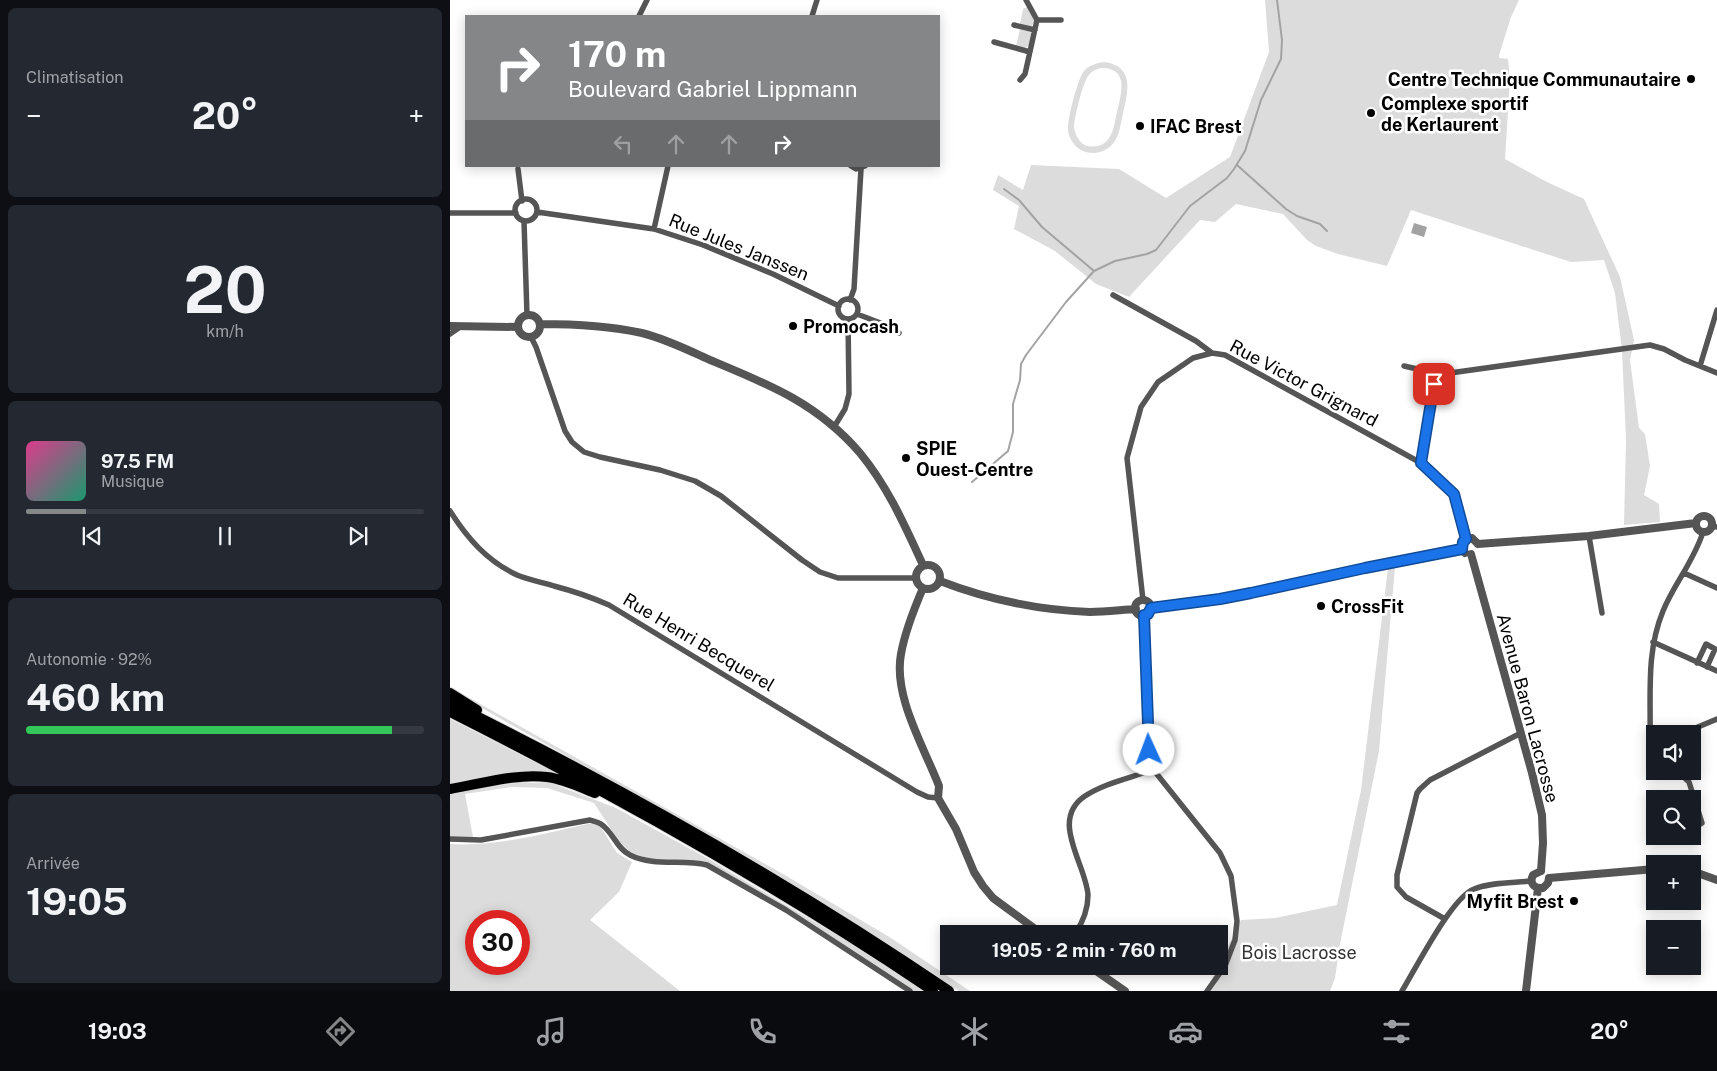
<!DOCTYPE html>
<html lang="fr">
<meta charset="utf-8">
<style>
:root{--surface:#171b24;--page:#242831;--text:#f1f3f6;--muted:#9ea1a6;--line:#363941;--accent:#858687}
body{margin:0;font-family:"Public Sans",sans-serif;background:var(--page);color:var(--text);height:100vh;display:flex;flex-direction:column;font-size:19px;white-space:nowrap}
*{box-sizing:border-box;margin:0}
p{font-size:16px;color:var(--muted)}
.icon{flex:none;width:28px;height:28px;fill:none;stroke:currentColor;stroke-width:2;stroke-linecap:round;stroke-linejoin:round}
.map{position:relative;flex:1;overflow:hidden}
.panel{display:flex;flex-direction:column;gap:8px;padding:8px;background:#0d0f14;width:450px}
.panel>*{flex:none}
.top-card{position:absolute;left:15px;top:15px;width:475px;height:152px;border-radius:0px;box-shadow:0 2px 12px #0003;background:#858687;color:#fff;overflow:hidden}
.fabs{position:absolute;left:1196px;top:725px;display:grid;gap:10px}
.fabs a{display:grid;place-items:center;width:55px;height:55px;border-radius:0px;background:var(--surface);box-shadow:0 2px 12px #0003;font-size:25px}
.speed{position:absolute;left:15px;top:910px;display:flex;gap:10px;font-size:25px;font-weight:700;text-align:center}
.speed>*{display:grid;place-content:center;width:65px;height:65px;border-radius:50%;background:var(--surface);box-shadow:0 2px 12px #0003;line-height:1}
.speed .limit{border:8px solid #d22;background:#fff;color:#111}
.pin{position:absolute;display:grid;place-items:center;width:42px;height:42px;color:#fff;margin:-21px;border-radius:10px;box-shadow:0 2px 8px #0006}
.me{position:absolute;width:55px;margin:-28px;rotate:358deg;stroke-linejoin:round;filter:drop-shadow(0 0 4px #0008)}
.turn{display:flex;align-items:center;gap:18px;height:105px;padding:0 20px;font-size:22px}
.turn .icon{width:65px;height:65px;stroke-width:2.5}
.turn b{display:block;font-size:35px;line-height:42px}
.lanes{display:flex;align-items:center;height:48px;padding:0 20px;background:#0003;justify-content:center;gap:25px;direction:ltr}
.lanes .off{opacity:.35}
.big{font-size:38px;font-weight:700;line-height:1.1}
.panel .card{flex:1;display:flex;flex-direction:column;justify-content:center;gap:8px;min-width:0;padding:0 18px;border-radius:8px;background:var(--page)}
.panel .dial{align-items:center;gap:0}
.dial b{font-size:65px;line-height:1}
.song{display:flex;align-items:center;gap:15px}
.cover{width:60px;height:60px;border-radius:8px;background:linear-gradient(135deg,hsl(330 70% 55%),hsl(160 70% 35%))}
.played{height:5px;border-radius:2px;background:linear-gradient(90deg,var(--accent) 15%,var(--line) 15%)}
.keys{display:flex;justify-content:space-around;direction:ltr}
.heat{display:flex;justify-content:space-between;align-items:center;font-size:28px;direction:ltr}
.charge{height:8px;border-radius:4px;background:linear-gradient(90deg,#34c759 92%,var(--line) 0)}
.trip{position:absolute;left:490px;top:925px;width:288px;height:50px;border-radius:0px;background:var(--surface);box-shadow:0 2px 12px #0003;font-weight:700;line-height:50px;text-align:center}
.tabs{display:flex;height:80px;justify-content:space-around;align-items:center;background:#090b0e;color:var(--muted)}
.tabs .icon{width:35px;height:35px}
.tabs .active{color:var(--accent)}
.tabs b{font-size:22px;color:var(--text)}
main{display:flex;flex:1;min-height:0}
.map>svg:first-child{display:block}
</style>
<main>
<section class="panel">
<div class="card"><p>Climatisation</p>
<div class="heat"><a>−</a><b class="big">20°</b><a>+</a></div>
</div>
<div class="card dial"><b>20</b><p>km/h</p></div>
<div class="card">
<div class="song"><i class="cover"></i><div><b>97.5 FM</b><p>Musique</p></div></div>
<div class="played"></div>
<div class="keys"><svg class="icon" aria-label="previous" viewBox="0 0 24 24"><path d="M18 5L8 12l10 7zM5 5v14"/></svg><svg class="icon" aria-label="pause" viewBox="0 0 24 24"><path d="M8 5v14M16 5v14"/></svg><svg class="icon" aria-label="next" viewBox="0 0 24 24"><path d="M6 5l10 7-10 7zM19 5v14"/></svg></div>
</div>
<div class="card"><p>Autonomie · 92%</p><b class="big">460 km</b><div class="charge"></div></div>
<div class="card"><p>Arrivée</p><b class="big">19:05</b></div>
</section>
<div class="map">
<svg width="1267" height="991" viewBox="0 0 1267 991">
<rect width="100%" height="100%" fill="#fff"/>
<path fill="#dcdcdc" fill-rule="evenodd" d="M815,0H1069L1061,17L1049,55V58L1058,59L1060,79L1055,159L1097,182L1134,199L1170,277L1184,340L1180,360L1189,428L1195,434L1200,466L1194,495L1209,504L1210,522L1174,525L1176,440L1172,350L1165,293L1154,260L1121,262L961,210L937,266L888,254L866,246L857,240L833,214L786,204L765,222L750,220L679,297L646,284L605,251L564,229L569,206L543,190L548,175L573,190L581,165L669,169L716,198L780,157L819,52Z
M577,7L585,21L581,27L570,24L573,9Z
M570,29L581,32L582,34L579,46L575,48L566,46Z
M654,62C685,66 678,92 673,113C671,122 670,132 666,139C658,155 635,158 624,144C621,140 618,134 618,130C617,120 628,78 634,71C639,65 647,63 654,62ZM651,68C680,68 671,94 667,112C664,125 663,142 648,146C643,147 637,147 633,144C628,140 625,134 624,127C624,118 633,83 638,76C642,71 646,69 651,68Z
M945,567L929,751L890,944L885,978L880,991H756L791,920L825,918L887,905L911,790L938,568Z
M0,687L333,874L441,938L520,991H509C415,929 319,869 221,814C148,772 72,733 0,689Z
M0,719L106,773L105,775L0,785Z
M66,783H101L166,808L255,857L400,943L473,991H463L307,891L254,861L199,859L180,852L168,840L144,803L97,788L62,787L15,794L23,837H0V793Z
M142,823L150,826L167,853L182,862L169,892L140,920L230,991H0V844C48,847 95,833 142,823ZM26,921H69V964H26Z"/>
<path fill="#a3a3a3" d="M964,223L977,227L974,237L961,233Z"/>
<g fill="none" stroke-linecap="round" stroke-linejoin="round">
<path stroke="#a3a3a3" stroke-width="2" d="M787,165L836,209L847,216L870,224L877,231
M554,189L569,200L592,227L644,271
M522,482L558,451L563,432V404L570,380L571,364L576,355L616,302L644,271L665,261L697,254L706,250L740,206L777,178L784,169L795,151L811,100L831,59L832,40L827,0"/>
<defs>
<path id="trunk" d="M0,693L27,710
M0,703C172,788 340,883 499,991
M0,712C167,796 329,887 483,991
M0,789C30,784 67,773 97,777C114,779 130,787 145,793"/>
</defs>
<use href="#trunk" stroke="#dbdbdb" stroke-width="12"/>
<path stroke="#555" stroke-width="5.5" d="M189,16L197,0
M362,16L367,0
M587,20H611
M564,25L585,30
M544,42L580,52
M570,80L575,74L587,20L576,0
M401,166L406,169L415,166
M68,169L72,201
M65 210a11 11 0 1 1 22 0a11 11 0 1 1-22 0Z
M87,212L204,229L253,245L323,274L389,306
M0,213H66
M74,221L77,315
M204,229L218,166
M663,295L746,341L762,353
M388 309a10 10 0 1 1 20 0a10 10 0 1 1-20 0Z
M400,300L404,289L411,169
M407,314L433,324L449,333
M0,334L10,327
M81,337L86,347L115,431L122,442L134,452L150,457L210,470L245,481L271,496L352,560L370,572L388,578H465
M954,366L985,373H1000L1200,345L1214,349L1235,360L1267,373
M1250,366L1267,310
M384,427L395,409L399,394L398,319
M971,463L985,373
M0,511C17,538 37,561 67,575C78,580 92,582 104,586C123,591 141,597 159,605L467,792L478,797L488,798
M1262,526L1267,527
M1139,536L1152,613
M1234,573L1267,588
M693,600L677,458L691,407L708,382L743,358L762,353L775,355L971,463L1005,494L1017,539
M694,615L699,750L702,770L706,773L770,853L781,876L787,921L785,940L775,966L757,991
M1203,642L1267,671
M1247,663L1256,644L1265,649L1257,667
M1231,734L1267,719
M1205,737H1200C1201,694 1196,652 1213,611C1224,584 1244,561 1253,532
M1227,771L1239,782L1252,823L1249,825L1242,823
M0,839L31,840L140,820C143,821 148,822 151,824C163,832 167,849 180,855C204,867 232,859 257,865L336,910L460,991
M995,919L956,897L947,887V875L967,793L970,789L980,780L1071,733
M625,934C633,922 638,910 638,895C636,864 599,820 635,796C655,783 680,778 702,770
M952,991C966,968 1002,897 1024,889C1042,882 1063,883 1081,881"/>
<path stroke="#555" stroke-width="8" d="M68 326a11 11 0 1 1 22 0a11 11 0 1 1-22 0Z
M91,324C125,324 159,326 192,333C216,339 238,350 260,360C318,384 367,403 410,453C438,487 455,526 473,565
M0,326L68,327
M1246 524a8 8 0 1 1 16 0a8 8 0 1 1-16 0Z
M1028,544L1139,536L1246,523
M1015,553L1012,547L1015,540L1022,538L1028,544
M1021,554L1082,773L1092,815L1093,843L1091,871
M466 577a12 12 0 1 1 24 0a12 12 0 1 1-24 0Z
M490,581C539,600 587,610 640,612C655,612 670,610 686,609
M473,588C464,609 455,631 451,654C443,696 474,747 489,786L488,798L506,829L524,872L533,886L543,898L592,934
M685 608a8 8 0 1 1 16 0a8 8 0 1 1-16 0Z
M701,608L770,599L817,590L915,568L1012,549
M1091,871L1083,875C1079,883 1084,889 1093,888L1098,883L1099,878
M1242,871L1267,880
M1099,878L1205,869
M639,966L675,991
M1076,991L1088,888"/>
<use href="#trunk" stroke="#000" stroke-width="10"/>
</g>
<g fill="none" stroke-linecap="round" stroke-linejoin="round">
<defs>
<path id="route" d="M699,750L694,615L698,614L701,608L770,599L801,593L915,568L1012,549L1013,542L1016,539L1004,494L971,463L984,384"/>
</defs>
<use href="#route" stroke="#114b97" stroke-width="12"/>
<use href="#route" stroke="#1a73e8" stroke-width="9"/>
</g>
<g fill="#000" stroke="#fff" stroke-width="2">
<circle cx="1241" cy="79" r="5"/>
<circle cx="921" cy="113" r="5"/>
<circle cx="690" cy="126" r="5"/>
<circle cx="343" cy="326" r="5"/>
<circle cx="456" cy="458" r="5"/>
<circle cx="871" cy="606" r="5"/>
<circle cx="1124" cy="901" r="5"/>
</g>
<g text-anchor="middle" dominant-baseline="central" stroke-width="5" stroke-linejoin="round" paint-order="stroke">
<g font-size="18" font-weight="bold" fill="#000" stroke="#fff" text-anchor="start">
<text x="1231" y="79" text-anchor="end">Centre Technique Communautaire</text>
<text x="931" y="103">Complexe sportif<tspan x="931" dy="21">de Kerlaurent</tspan></text>
<text x="700" y="126">IFAC Brest</text>
<text x="353" y="326">Promocash</text>
<text x="466" y="448">SPIE<tspan x="466" dy="21">Ouest-Centre</tspan></text>
<text x="881" y="606">CrossFit</text>
<text x="1114" y="901" text-anchor="end">Myfit Brest</text>
</g>
<g font-size="18" fill="#000" stroke="#fff">
<text transform="translate(289 247) rotate(22)">Rue Jules Janssen</text>
<text transform="translate(854 383) rotate(28)">Rue Victor Grignard</text>
<text transform="translate(249 642) rotate(31)">Rue Henri Becquerel</text>
<text transform="translate(1078 708) rotate(75)">Avenue Baron Lacrosse</text>
</g>
<g font-size="18" fill="#333" stroke="#fff">
<text x="849" y="952">Bois Lacrosse</text>
</g>
</g>
</svg>
<div class="fabs">
<a><svg class="icon" aria-label="sound" viewBox="0 0 24 24"><path d="M4 9h4l5-4v14l-5-4H4zM17 9q2 3 0 6"/></svg></a>
<a><svg class="icon" aria-label="search" viewBox="0 0 24 24"><circle cx="10" cy="10" r="6"/><path d="M15 15l6 6"/></svg></a>
<a>+</a>
<a>−</a>
</div>
<div class="speed"><div class="limit">30</div></div>
<div class="pin" style="left:984px;top:384px;background:#d93025"><svg class="icon" aria-label="arrive" viewBox="0 0 24 24"><path d="M6 21V4h12l-3 4 3 4H6"/></svg></div>
<svg class="me" style="left:699px;top:750px" viewBox="-20 -20 40 40"><circle r="19" fill="#fff"/><path d="M0-13L10 11 0 6-10 11z" fill="#1a73e8"/></svg>
<div class="trip">19:05 · 2 min · 760 m</div>
<div class="top-card">
<div class="turn"><svg class="icon" aria-label="right" viewBox="0 0 24 24"><path d="M7 20v-9h11M14 6l5 5-5 5"/></svg><div><b>170 m</b>Boulevard Gabriel Lippmann</div></div>
<div class="lanes"><svg class="icon off" aria-label="left" viewBox="0 0 24 24"><path d="M17 20v-9H6M10 6l-5 5 5 5"/></svg><svg class="icon off" aria-label="ahead" viewBox="0 0 24 24"><path d="M12 20V5M6 11l6-6 6 6"/></svg><svg class="icon off" aria-label="ahead" viewBox="0 0 24 24"><path d="M12 20V5M6 11l6-6 6 6"/></svg><svg class="icon" aria-label="right" viewBox="0 0 24 24"><path d="M7 20v-9h11M14 6l5 5-5 5"/></svg></div>
</div>
</div>
</main>
<nav class="tabs">
<b>19:03</b>
<svg class="icon active" aria-label="directions" viewBox="0 0 24 24"><path d="M12 3l9 9-9 9-9-9zM9 14v-3h6M13 9l2 2-2 2"/></svg>
<svg class="icon" aria-label="music" viewBox="0 0 24 24"><path d="M9 18V5l10-2v13"/><circle cx="6" cy="18" r="3"/><circle cx="16" cy="16" r="3"/></svg>
<svg class="icon" aria-label="phone" viewBox="0 0 24 24"><path d="M5 4h4l2 5-3 2q2 4 5 5l2-3 5 2v4C11 20 4 13 5 4z"/></svg>
<svg class="icon" aria-label="climate" viewBox="0 0 24 24"><path d="M12 3v18M4 7l16 10M4 17L20 7"/></svg>
<svg class="icon" aria-label="car" viewBox="0 0 24 24"><path d="M5 17H2v-5l4-1 3-4h7l3 4 3 1v5h-3M9 17h6M6 11h13"/><circle cx="7" cy="17" r="2"/><circle cx="17" cy="17" r="2"/></svg>
<svg class="icon" aria-label="filters" viewBox="0 0 24 24"><path d="M4 7h16M4 17h16"/><circle cx="9" cy="7" r="2"/><circle cx="15" cy="17" r="2"/></svg>
<b>20°</b>
</nav>
